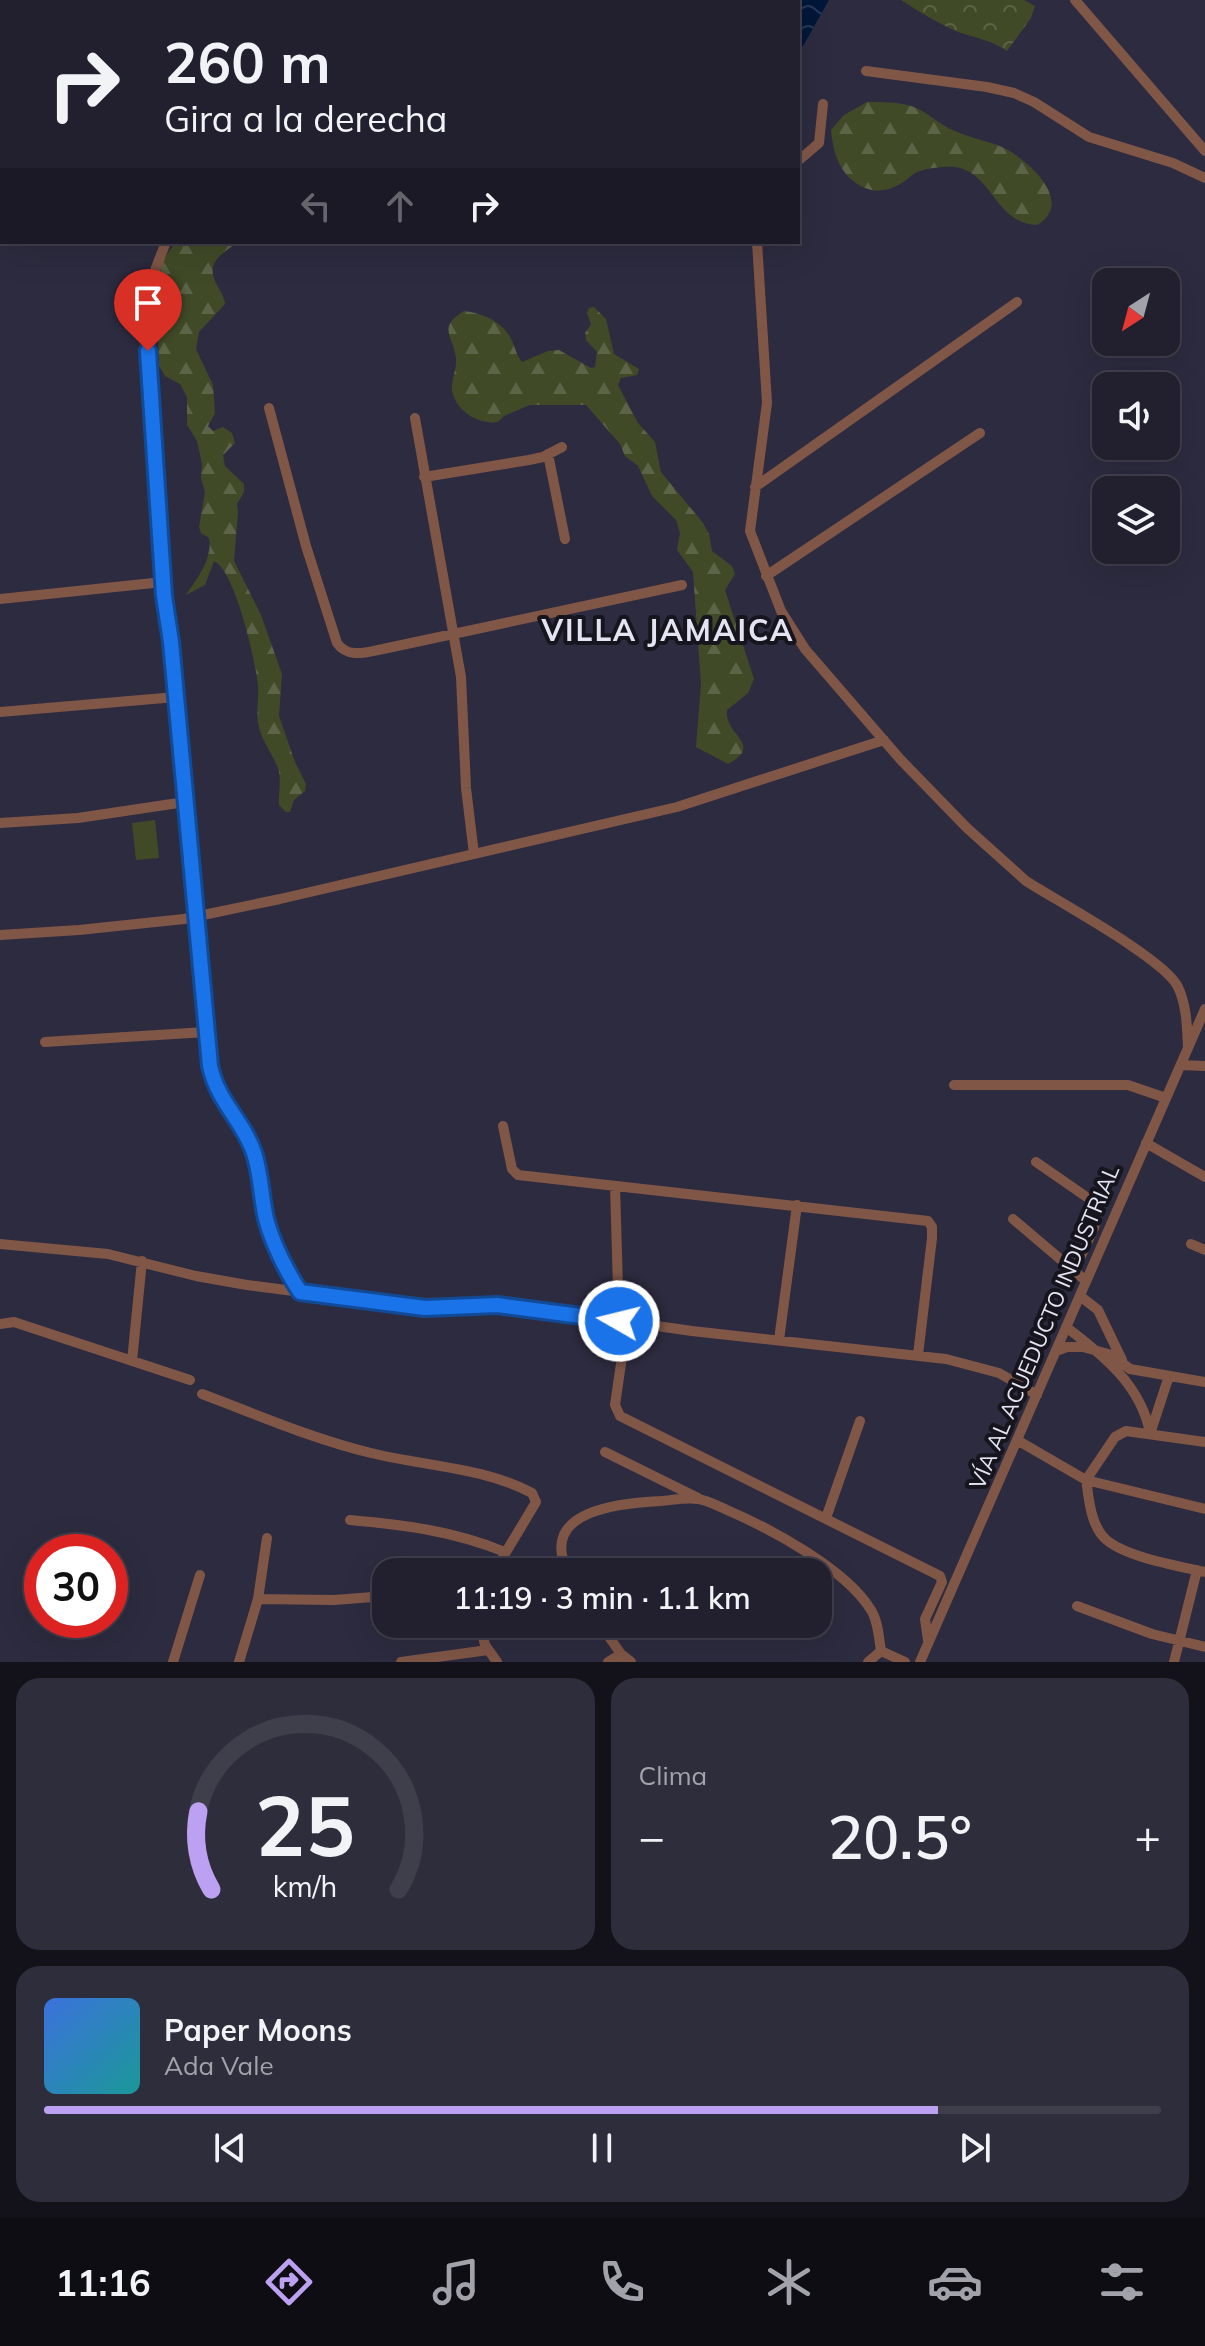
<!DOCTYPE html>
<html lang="es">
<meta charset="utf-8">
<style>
:root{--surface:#22202f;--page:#2e2d3b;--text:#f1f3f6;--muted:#a2a3aa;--line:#3f3e4b;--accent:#bca0f2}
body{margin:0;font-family:Mulish,sans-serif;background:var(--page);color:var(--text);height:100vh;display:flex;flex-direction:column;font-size:30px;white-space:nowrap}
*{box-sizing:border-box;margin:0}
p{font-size:26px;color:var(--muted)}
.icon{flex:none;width:44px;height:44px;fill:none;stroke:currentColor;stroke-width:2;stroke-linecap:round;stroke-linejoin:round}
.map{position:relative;height:1662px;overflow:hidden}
.drawer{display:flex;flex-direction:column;gap:16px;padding:16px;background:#13121a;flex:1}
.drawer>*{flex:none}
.guide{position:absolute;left:0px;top:0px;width:800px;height:244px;box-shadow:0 8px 32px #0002,0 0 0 2px var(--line);background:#22202f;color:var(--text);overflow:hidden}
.needle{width:52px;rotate:216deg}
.fabs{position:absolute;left:1092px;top:268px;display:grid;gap:16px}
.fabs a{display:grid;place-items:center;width:88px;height:88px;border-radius:16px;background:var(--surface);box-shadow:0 8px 32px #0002,0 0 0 2px var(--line);font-size:40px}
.speed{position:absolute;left:24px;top:1534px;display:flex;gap:16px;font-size:40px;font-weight:700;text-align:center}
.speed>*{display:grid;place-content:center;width:104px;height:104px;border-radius:50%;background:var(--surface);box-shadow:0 8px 32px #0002,0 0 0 2px var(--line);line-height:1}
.speed .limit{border:12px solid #d22;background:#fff;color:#111}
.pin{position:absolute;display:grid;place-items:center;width:68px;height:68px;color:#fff;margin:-82px -34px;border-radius:50% 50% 50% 0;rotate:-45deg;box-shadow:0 0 8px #0007}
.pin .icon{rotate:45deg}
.me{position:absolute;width:88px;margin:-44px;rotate:278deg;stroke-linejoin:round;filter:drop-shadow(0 0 6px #0008)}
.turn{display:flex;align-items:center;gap:28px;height:168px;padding:0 32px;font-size:36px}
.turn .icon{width:104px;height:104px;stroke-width:2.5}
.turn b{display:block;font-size:56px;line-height:68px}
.lanes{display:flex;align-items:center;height:76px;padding:0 32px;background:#0003;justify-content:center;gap:40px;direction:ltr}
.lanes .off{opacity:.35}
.big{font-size:60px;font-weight:600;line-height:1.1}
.drawer .card{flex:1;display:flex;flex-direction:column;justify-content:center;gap:12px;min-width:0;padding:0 28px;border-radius:24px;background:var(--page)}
.drawer .dial{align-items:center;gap:0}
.dial svg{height:208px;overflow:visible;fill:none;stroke:var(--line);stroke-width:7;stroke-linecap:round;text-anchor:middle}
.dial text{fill:var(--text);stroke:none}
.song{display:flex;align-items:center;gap:24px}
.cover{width:96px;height:96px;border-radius:12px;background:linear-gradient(135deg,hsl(220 70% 55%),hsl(180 70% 35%))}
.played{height:8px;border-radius:4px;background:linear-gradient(90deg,var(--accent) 80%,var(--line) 80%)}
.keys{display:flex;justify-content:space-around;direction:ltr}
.heat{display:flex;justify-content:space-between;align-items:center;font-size:44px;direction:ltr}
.drawer .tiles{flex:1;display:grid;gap:16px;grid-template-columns:1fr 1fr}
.card:last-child{grid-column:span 2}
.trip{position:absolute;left:372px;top:1558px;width:460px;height:80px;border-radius:24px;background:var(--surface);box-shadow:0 8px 32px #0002,0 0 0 2px var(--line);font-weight:600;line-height:80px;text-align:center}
.tab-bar{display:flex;height:128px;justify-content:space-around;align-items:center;background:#0e0d13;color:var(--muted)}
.tab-bar .icon{width:56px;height:56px}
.tab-bar .selected{color:var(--accent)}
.tab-bar b{font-size:36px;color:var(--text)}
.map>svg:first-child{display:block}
</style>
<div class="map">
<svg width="1205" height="1662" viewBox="0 0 1205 1662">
<defs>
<pattern id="forest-firs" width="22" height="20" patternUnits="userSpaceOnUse" patternTransform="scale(2)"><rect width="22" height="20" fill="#404a27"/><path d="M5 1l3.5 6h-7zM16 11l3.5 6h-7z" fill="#5b6447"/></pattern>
<pattern id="park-crowns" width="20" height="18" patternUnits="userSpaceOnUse" patternTransform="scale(2)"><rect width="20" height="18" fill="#404a27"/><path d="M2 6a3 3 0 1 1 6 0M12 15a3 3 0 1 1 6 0" fill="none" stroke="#5b6447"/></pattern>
<pattern id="water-waves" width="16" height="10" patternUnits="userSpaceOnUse" patternTransform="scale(2)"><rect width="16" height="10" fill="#001739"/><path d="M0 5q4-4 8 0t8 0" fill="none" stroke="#253956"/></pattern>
</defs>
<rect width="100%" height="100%" fill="#2d2b3f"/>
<path fill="#404a27" d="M155,820L159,858L136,860L132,823Z"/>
<path fill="url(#forest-firs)" d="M867,102C881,102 898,102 911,106C927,111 939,125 955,131C972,139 992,141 1008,150C1032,164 1074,203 1037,225C996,223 994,178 960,168C950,165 927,168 917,172C912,174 907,180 902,183C884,194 867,193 852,180C837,167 833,149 831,130L844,115Z
M176,242H238C223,254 204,261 217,285C220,292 224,295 225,304L199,332L196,349L213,385L215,413L208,426L213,431L223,427L232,433L235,443L223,455L225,466L244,484V492L237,504L238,512L234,561L261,615L282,674L279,716L295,762L306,784L305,791L294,800L290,812H286L279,805C278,794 282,779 278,768C272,753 261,740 258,723C256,711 259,698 258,686C256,662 235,570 214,561L205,585L186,595C197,579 213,558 209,538L201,533L199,527L205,492L201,478L202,464L197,441L187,425V397L180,384L165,376L159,366L157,293L162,261Z
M594,307L606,319L614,354L639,369L637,375L621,378L618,385L638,423L655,442L661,472L703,523L709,534L712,551L732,566L735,574L725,590L754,679L748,693L727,710C724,736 765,744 728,764L696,747L701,684L693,572L677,550L680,533L676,520L652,496L638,466L625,456L620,444L586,405H530L504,416L498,422C479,425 455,411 452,390C451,380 457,369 456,359C454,336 436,328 464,311C482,313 501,321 510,337C515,346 516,355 522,362L548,351L559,350L591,368L595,367L597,352L586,340L585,333L591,324L587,313L589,308Z"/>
<path fill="url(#park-crowns)" d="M901,0H1024L1035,6L1031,18L1007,51C991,40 976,38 958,32C938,23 919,12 901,0Z"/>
<path fill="url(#water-waves)" d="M0,0H829L798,55V2H2L0,185Z"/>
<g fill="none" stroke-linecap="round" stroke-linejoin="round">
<path stroke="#805747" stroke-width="10" d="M1075,0L1205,151
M866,71L987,87L1014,93L1034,102L1089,137L1173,163L1205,178
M798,161L819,143L823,104
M166,242L150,283L148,351L164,596L171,642L208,1048L218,1092L246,1135L254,1154L270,1232L300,1292
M757,242L767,403L750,531L781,611L805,649L900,759L967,828L1026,881C1057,901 1165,959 1178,987C1187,1006 1187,1028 1188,1048
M269,408L306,546L337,643C348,659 367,652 383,649L682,585
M415,418L461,677L466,788L474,854
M548,454L565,539
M424,477L529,460L543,457L562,447
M755,487L1017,302
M766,576L980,433
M0,599L163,582
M0,712L176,697
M0,823L78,818L185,802
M0,935L79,930L184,919L280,899L677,807L884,740
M45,1042L206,1032
M1181,1065L1205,1066
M954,1085H1128L1166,1098
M503,1126L512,1169L518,1175L928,1221L932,1227V1238L918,1355
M1146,1143L1205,1177
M1036,1162L1088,1198L1098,1210L1094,1228L1074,1271
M615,1186L619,1321
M1013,1219L1086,1281
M0,1244L108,1254L196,1276L247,1285L425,1308L497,1305L522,1307L692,1331L946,1359L999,1373L1037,1395
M1191,1244L1205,1250
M1080,1296L1098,1310L1122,1360
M627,1322L615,1405L620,1416L940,1576L942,1582L925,1619L928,1640
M0,1324L14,1322L190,1380
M1066,1327C1103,1355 1141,1385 1150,1433
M779,1340L797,1205
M1056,1351L1067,1347H1083L1112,1355L1130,1369L1205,1382
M132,1361L142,1261
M202,1394C258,1415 313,1439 371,1453C423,1466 483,1467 532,1493L536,1502L494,1572
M1151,1431L1169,1376
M1017,1440L1086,1480L1205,1509
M1205,1442L1126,1431L1115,1437L1086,1480C1089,1498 1090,1519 1101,1534C1116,1556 1179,1566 1205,1572
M605,1452L698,1498
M826,1518L860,1421
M350,1520C405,1525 454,1531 505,1552
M568,1572C537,1510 621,1503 661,1501C673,1500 687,1497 698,1499C707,1500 718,1506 727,1510C771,1529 846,1569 871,1610C878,1621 879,1638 881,1651
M258,1599L334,1600L386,1596
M1077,1606L1152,1634L1205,1647
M480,1624L485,1645L497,1662
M600,1624L621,1654L631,1662
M881,1651L905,1662
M173,1662L200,1575
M239,1662L258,1599L267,1538
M401,1662L488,1650
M608,1662L621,1654L623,1660
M868,1662L881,1651
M920,1662L1205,1009
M1174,1662L1197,1570"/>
</g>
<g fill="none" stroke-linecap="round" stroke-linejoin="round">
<defs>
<path id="route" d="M148,351L164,596L171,642L210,1066C218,1103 243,1120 254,1153C261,1174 261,1197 266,1219C273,1245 286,1270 300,1292L425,1308L497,1305L619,1321"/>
</defs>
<use href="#route" stroke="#114b97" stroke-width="20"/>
<use href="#route" stroke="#1a73e8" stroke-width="14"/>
</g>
<g text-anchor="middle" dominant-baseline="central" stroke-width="8" stroke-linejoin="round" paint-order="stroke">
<g font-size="22" fill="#e4e3f1" stroke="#16151e">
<text transform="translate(1044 1327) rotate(-67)">VÍA AL ACUEDUCTO INDUSTRIAL</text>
</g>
<g font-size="30" font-weight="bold" letter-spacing="2" fill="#e4e3f1" stroke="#16151e">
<text x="668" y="630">VILLA JAMAICA</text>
</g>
</g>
</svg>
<div class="fabs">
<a><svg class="needle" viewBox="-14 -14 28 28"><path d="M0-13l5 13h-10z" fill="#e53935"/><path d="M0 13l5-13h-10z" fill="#a2a3aa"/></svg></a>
<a><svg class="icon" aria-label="sound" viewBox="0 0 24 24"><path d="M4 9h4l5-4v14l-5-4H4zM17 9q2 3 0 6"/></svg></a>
<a><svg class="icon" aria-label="layers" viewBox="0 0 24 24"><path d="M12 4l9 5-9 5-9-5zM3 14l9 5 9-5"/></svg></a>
</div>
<div class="speed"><div class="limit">30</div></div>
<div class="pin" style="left:148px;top:351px;background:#d93025"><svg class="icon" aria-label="arrive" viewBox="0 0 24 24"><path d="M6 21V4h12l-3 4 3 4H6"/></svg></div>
<svg class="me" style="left:619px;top:1321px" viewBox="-20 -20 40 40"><circle r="17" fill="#1a73e8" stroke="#fff" stroke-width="3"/><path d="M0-11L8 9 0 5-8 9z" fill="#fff"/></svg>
<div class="trip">11:19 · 3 min · 1.1 km</div>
<div class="guide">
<div class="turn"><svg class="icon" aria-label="right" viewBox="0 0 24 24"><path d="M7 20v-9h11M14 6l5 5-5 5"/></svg><div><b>260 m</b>Gira a la derecha</div></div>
<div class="lanes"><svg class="icon off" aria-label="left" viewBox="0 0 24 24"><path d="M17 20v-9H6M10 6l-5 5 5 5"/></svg><svg class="icon off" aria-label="ahead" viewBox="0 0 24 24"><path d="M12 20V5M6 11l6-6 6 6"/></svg><svg class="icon" aria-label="right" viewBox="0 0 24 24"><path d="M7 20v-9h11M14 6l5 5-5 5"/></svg></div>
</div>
</div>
<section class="drawer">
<div class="tiles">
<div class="card dial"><svg viewBox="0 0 100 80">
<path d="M14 69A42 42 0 1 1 86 69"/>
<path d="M14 69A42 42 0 0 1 9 39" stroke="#bca0f2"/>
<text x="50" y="56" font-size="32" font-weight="700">25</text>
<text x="50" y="72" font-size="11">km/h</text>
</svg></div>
<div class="card"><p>Clima</p>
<div class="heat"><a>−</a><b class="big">20.5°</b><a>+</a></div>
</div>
<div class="card">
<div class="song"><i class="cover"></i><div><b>Paper Moons</b><p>Ada Vale</p></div></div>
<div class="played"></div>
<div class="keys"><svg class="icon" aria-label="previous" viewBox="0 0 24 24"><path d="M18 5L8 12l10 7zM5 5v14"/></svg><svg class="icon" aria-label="pause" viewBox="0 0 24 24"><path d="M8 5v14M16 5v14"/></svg><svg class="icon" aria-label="next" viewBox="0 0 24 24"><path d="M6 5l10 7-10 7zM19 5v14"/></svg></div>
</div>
</div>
</section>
<nav class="tab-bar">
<b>11:16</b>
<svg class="icon selected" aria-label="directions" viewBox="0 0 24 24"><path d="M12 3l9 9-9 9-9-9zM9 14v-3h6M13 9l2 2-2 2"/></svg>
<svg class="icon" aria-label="music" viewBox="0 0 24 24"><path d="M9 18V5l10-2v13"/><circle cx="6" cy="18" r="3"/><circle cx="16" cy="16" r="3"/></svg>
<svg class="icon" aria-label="phone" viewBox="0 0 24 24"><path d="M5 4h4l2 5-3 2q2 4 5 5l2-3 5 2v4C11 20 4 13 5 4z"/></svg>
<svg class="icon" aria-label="climate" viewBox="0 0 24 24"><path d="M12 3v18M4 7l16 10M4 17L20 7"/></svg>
<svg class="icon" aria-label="car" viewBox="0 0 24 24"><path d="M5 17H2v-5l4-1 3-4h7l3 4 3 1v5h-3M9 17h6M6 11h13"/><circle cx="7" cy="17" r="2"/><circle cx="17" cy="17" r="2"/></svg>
<svg class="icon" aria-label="filters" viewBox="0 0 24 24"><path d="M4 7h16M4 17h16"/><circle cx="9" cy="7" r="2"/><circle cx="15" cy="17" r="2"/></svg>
</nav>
